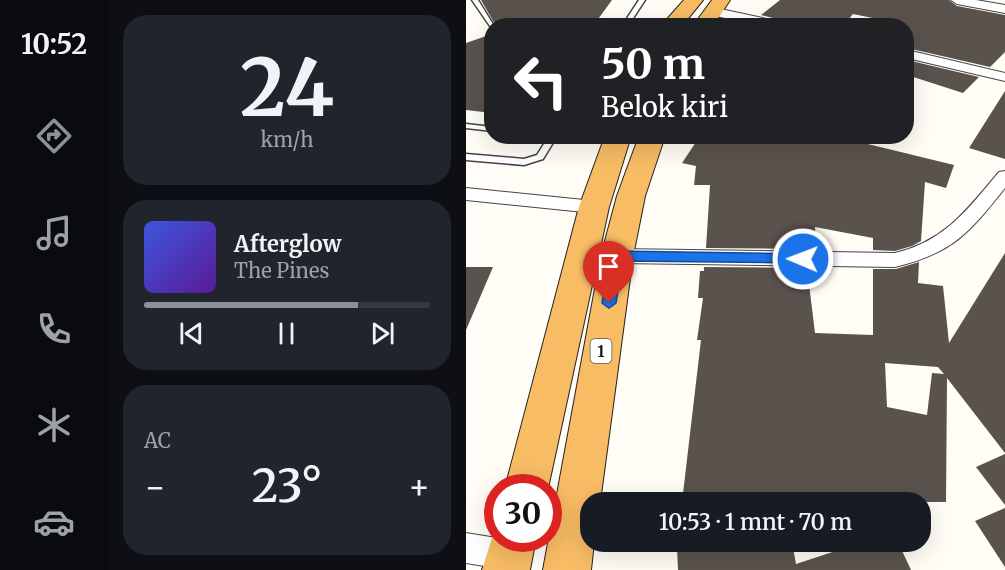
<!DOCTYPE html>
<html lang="id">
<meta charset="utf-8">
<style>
:root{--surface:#171b24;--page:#20242c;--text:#f1f3f6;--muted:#9ea1a6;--line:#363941;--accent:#8c9099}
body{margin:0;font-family:Merriweather,serif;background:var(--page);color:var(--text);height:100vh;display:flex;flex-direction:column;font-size:22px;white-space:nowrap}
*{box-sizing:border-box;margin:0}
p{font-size:20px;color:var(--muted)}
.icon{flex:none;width:33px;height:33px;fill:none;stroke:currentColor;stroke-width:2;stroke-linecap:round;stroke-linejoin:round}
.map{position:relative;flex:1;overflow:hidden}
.sheet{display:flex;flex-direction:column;gap:15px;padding:15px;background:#0d0f14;width:358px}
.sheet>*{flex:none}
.banner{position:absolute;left:18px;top:18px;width:430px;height:126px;border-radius:24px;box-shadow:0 6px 24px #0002;background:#202124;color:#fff;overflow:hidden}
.speed{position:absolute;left:18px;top:474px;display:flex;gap:12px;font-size:30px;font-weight:700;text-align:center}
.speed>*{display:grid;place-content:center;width:78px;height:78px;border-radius:50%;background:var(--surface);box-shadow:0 6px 24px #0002;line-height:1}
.speed .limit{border:9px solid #d22;background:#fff;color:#111}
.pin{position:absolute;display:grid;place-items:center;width:51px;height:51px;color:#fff;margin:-62px -26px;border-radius:50% 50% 50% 0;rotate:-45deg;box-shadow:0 0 6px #0007}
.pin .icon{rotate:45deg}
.me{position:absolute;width:66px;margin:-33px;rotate:271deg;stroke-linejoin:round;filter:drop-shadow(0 0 4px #0008)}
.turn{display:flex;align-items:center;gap:21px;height:126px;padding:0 18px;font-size:27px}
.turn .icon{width:78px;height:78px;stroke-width:2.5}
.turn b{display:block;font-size:42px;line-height:51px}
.big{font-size:45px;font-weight:600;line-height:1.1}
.sheet .tile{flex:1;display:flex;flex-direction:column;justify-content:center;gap:9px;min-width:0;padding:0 21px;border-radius:24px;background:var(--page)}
.sheet .dial{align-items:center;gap:0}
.dial b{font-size:78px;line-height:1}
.song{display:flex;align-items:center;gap:18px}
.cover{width:72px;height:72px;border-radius:9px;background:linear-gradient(135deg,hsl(230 70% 55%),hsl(270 70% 35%))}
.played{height:6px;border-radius:3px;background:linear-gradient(90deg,var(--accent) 75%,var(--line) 75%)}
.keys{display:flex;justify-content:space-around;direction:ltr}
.heat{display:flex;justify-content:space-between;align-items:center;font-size:33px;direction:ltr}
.trip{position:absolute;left:114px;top:492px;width:351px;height:60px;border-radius:24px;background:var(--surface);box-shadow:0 6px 24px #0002;font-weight:600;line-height:60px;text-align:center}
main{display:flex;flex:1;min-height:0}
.tabs{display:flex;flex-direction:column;width:108px;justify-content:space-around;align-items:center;background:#090b0e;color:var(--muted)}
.tabs .icon{width:42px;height:42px}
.tabs .selected{color:var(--accent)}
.tabs b{font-size:27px;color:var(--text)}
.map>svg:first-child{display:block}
</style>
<main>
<nav class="tabs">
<b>10:52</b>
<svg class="icon selected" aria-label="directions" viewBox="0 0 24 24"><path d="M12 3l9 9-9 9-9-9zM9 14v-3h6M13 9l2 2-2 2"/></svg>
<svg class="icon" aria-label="music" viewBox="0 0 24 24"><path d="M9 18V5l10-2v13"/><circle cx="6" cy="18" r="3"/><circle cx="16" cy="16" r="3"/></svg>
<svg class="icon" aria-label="phone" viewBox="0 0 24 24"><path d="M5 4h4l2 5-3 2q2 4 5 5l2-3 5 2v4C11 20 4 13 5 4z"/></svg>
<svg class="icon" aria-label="climate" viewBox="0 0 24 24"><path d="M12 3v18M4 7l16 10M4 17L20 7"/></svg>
<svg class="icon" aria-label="car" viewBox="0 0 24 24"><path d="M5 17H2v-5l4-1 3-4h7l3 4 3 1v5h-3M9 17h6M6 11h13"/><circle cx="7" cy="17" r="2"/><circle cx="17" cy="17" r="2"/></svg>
</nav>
<section class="sheet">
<div class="tile dial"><b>24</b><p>km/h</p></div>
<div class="tile">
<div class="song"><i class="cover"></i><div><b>Afterglow</b><p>The Pines</p></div></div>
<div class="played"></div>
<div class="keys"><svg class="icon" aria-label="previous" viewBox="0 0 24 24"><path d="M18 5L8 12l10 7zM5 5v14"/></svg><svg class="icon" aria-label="pause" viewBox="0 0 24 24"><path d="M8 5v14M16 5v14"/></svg><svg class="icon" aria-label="next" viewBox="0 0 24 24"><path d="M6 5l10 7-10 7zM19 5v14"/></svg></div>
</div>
<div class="tile"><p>AC</p>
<div class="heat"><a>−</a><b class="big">23°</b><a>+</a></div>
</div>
</section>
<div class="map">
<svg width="539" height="570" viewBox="0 0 539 570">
<rect width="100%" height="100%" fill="#fffdf5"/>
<path fill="#5a524d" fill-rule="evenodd" d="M15,0H146L127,26H30Z
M314,0H483L491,6L539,15V52L524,67L441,48V25L387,14L377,26H326L315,20L295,15Z
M26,34V113L0,110V43Z
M441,60L513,77L497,93L441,75Z
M539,91V159L503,148Z
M234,136H369L488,165L480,188L459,182L455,241L446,246L429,251L407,250V238L349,227L350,240H338L339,249L240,248L244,185H228L230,166L216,163Z
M539,253V453L481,378L480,502H216L235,340H231L237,298H232L234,271H238V267L341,268L349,333L407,335V269H430L453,262L452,283L477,286L483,343ZM419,363L472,367L478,374L466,373L461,415L421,407Z
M0,267H27L0,330Z
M539,454V505L510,467Z
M539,508V567L509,521Z
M272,542H326L330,564L397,542H432L445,570H212L211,547Z"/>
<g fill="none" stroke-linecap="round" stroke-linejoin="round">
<defs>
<path id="service" d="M6,0H12L28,26H26V29Z
M173,0H179L162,26H156Z
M0,124L26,127V131L0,128Z
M83,136H91L77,159L58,165L0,160V154L58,159L71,155Z
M95,136C111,136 141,134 154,142L150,144L99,138Z"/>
<path id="minor" d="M485,0H510L539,5V13L491,4Z
M245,7L315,22L321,26H295L241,14L239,11Z
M441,50L539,73V81L441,58Z
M539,171V188C503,233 487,253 429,267L151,263L144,261L141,256L144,251L151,249L429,253C479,241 501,210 533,172Z
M0,188L128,201L135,203L137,207L135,211L128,213L0,200Z
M0,533L43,540L53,545L58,555L53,565L43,570L0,563Z"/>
<path id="trunk" d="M218,0H237L216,26H195Z
M246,0H264L247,26H227Z
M139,136H165L143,207L82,488H39L113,207Z
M173,136H199L179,196L167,256L134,502H124V542H128L125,570H77L135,256L151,196Z
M31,522L32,538H70L64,570H16Z"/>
</defs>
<use href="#service" stroke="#444" stroke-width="3"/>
<use href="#minor" stroke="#444" stroke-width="2"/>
<use href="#trunk" stroke="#222" stroke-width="2"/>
<use href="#service" fill="#fff" fill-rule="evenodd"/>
<use href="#minor" fill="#fff" fill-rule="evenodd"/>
<use href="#trunk" fill="#f7bc64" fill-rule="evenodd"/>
</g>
<path fill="#1a73e8" stroke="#114b97" stroke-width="1.5" d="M151,251L337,254L343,259L337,263L157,261L150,303L143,308L136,303L145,256Z"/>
<g text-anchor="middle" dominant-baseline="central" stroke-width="6" stroke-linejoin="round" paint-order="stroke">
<rect fill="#fff" stroke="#585858" stroke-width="1.5" x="124.5" y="339" width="21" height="24" rx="4.5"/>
<g font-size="15" font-weight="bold" fill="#111">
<text x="135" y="351">1</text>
</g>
</g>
</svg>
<div class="speed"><div class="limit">30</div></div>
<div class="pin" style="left:143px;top:303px;background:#d93025"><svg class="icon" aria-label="arrive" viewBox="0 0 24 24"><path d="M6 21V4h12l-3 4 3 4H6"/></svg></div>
<svg class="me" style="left:337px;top:259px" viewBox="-20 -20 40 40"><circle r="17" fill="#1a73e8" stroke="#fff" stroke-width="3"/><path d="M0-11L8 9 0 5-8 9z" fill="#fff"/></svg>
<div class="trip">10:53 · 1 mnt · 70 m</div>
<div class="banner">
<div class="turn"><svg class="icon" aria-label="left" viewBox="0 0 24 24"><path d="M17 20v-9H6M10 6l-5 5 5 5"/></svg><div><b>50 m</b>Belok kiri</div></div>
</div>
</div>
</main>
